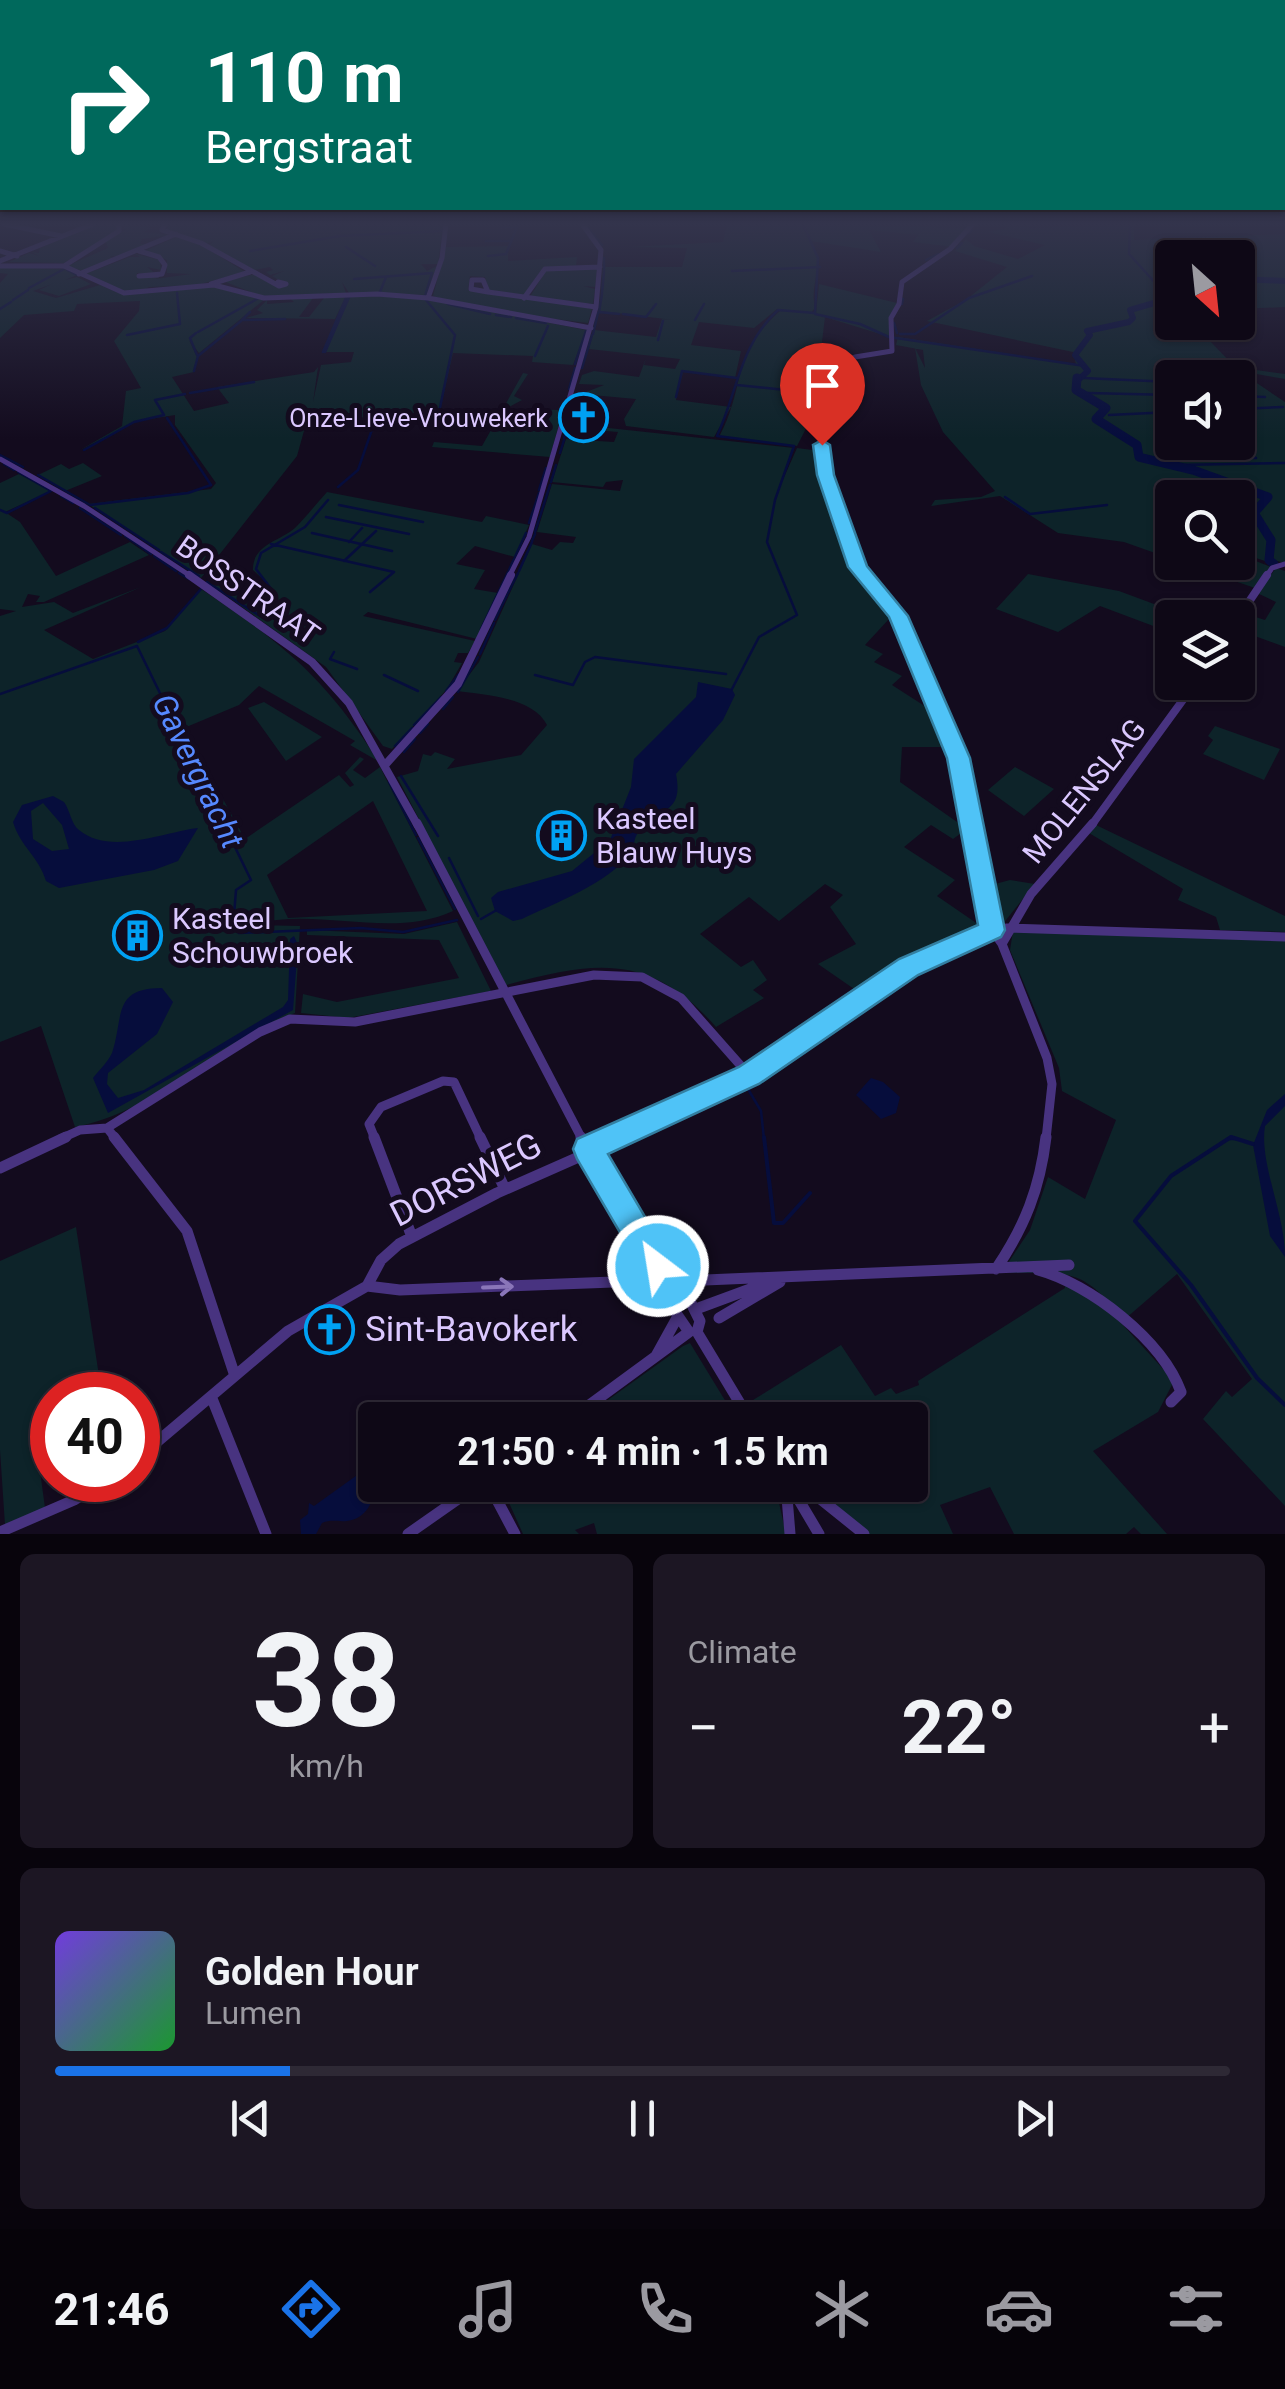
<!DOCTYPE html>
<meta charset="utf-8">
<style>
:root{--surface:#0e0816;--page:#1c1623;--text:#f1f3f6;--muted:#9b9aa1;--line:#2e2935;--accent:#1a73e8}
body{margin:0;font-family:Roboto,sans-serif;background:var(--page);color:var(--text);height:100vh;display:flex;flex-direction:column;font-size:38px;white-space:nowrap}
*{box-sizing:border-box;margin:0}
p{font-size:32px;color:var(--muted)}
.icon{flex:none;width:55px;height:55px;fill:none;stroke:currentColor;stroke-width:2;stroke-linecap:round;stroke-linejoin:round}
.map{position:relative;height:1534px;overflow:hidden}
.details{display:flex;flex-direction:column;gap:20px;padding:20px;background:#08040c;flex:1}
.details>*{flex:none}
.top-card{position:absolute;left:0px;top:0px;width:1285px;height:210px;box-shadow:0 2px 8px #0004,0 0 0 2px var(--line);background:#00695c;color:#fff;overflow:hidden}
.needle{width:65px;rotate:153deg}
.fabs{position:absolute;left:1155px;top:240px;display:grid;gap:20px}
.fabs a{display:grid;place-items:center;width:100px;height:100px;border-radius:10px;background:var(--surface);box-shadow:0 2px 8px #0004,0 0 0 2px var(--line);font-size:50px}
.speed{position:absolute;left:30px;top:1372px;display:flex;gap:20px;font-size:50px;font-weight:700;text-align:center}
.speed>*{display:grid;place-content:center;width:130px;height:130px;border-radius:50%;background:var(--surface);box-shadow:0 2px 8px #0004,0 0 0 2px var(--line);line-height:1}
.speed .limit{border:15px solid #d22;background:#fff;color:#111}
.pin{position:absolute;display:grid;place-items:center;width:85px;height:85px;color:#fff;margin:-102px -42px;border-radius:50% 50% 50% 0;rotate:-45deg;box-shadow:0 0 10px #0007}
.pin .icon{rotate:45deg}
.me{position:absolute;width:110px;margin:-55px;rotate:329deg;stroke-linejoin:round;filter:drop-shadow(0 0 8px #0008)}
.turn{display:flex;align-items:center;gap:35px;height:210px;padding:0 40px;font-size:45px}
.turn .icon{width:130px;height:130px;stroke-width:2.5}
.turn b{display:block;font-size:70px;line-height:85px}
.big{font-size:75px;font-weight:700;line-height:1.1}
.details .widget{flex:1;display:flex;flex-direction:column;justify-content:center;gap:15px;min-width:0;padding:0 35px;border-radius:15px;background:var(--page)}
.details .dial{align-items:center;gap:0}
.dial b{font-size:130px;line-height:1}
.song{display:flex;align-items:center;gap:30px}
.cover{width:120px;height:120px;border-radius:15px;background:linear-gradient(135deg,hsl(260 70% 55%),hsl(130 70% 35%))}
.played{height:10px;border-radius:5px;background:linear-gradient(90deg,var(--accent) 20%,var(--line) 20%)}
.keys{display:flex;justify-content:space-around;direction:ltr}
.heat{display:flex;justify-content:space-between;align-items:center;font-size:55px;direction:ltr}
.details .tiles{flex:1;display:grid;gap:20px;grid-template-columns:1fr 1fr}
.widget:last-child{grid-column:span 2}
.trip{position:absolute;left:358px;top:1402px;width:570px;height:100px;border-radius:10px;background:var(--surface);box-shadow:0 2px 8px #0004,0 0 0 2px var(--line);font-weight:700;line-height:100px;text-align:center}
.tab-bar{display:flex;height:160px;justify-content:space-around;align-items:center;background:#060309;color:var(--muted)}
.tab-bar .icon{width:70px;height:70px}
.tab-bar .on{color:var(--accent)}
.tab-bar b{font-size:45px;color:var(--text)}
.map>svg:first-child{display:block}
</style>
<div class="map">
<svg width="1285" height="1534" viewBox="0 0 1285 1534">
<rect width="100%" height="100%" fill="#130b1e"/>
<path fill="#0d2329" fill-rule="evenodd" d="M97,224H115L119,230L64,263L9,262L29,253L39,256L31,252L39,253L40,248Z
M122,224L152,228L143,232L170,235L142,239L140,244H151L122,257L110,256L116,260L83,271L67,266L108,248L106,242L98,244L125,230Z
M169,224H443L438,264H421L427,271L437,266L426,295L349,293L342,282L346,293L261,296L223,281L256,274L287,285L272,276L284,271L270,275L266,272L273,270L270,267L254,270L209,245L214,241L206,244L166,230Z
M727,224H801L809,240L805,224L970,228L954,247L913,242L918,235L869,230L881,252L811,241C826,265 809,283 815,308L810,314L816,313L819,284L897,303L890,319L893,338L825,317L821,350H811L801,392L814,413L797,446L719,437C748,382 728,357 780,311L800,312L777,309L754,328L699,322L691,345L741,351L735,378L683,372L676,400L731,407L714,437L626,426L624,419L636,399L581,394L604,385L579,384L582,375L594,371L639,377L646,358L644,365L675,369L680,359L589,349L594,330L656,337L662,319L673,320L600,311L603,267H682L687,248L628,247L723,242Z
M998,224H1031L1028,228L1134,224V240L1285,234V307L1238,309V258H1172V322L1211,323L1214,331L1208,339L1235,367L1285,374V379L1239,371L1285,402V563L1273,560C1276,541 1272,528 1257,516L1267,498L1253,513C1265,528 1276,543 1268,562L1238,552V498H1172V559L1124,542L1058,533L1000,496L931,506L935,500L981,497L995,491L943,432L921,385L915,348L925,368L923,350L896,345L898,337L1076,364L1073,352L927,321L967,299L1007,267L955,251L966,239L974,246L1018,259L1045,245L988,232L1008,228ZM1172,378H1238V442H1172Z
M176,237L203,246L245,272L197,285L149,287L141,292H126L85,274L130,257H140L135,254L160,260L161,270L147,267L156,274L137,273V278L164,275L155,279L191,274L167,273V260L145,251Z
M508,246V261L577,257L576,266L543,268L524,295L488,290L485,277L470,276L468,290L588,308L592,309L588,323L480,310L433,296L446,247Z
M0,267L64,269L77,275L65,280L77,277L91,284L59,296L39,290L52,284L33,291L56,298L100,285L118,293L217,287L265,299L199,353L189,340L197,357L194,372L172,377L194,411L229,403L217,387L314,372L318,367L313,402L321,365L351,362L354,352H324L351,295L428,299L586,330L573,365L532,362L533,356L453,353L437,423L309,413L297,456L201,578L88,504L211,489L216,483L175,425V415L138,421L80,450L122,426L126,391L141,388L114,341L139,311L140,301L77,304L74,311L24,315L0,338V283L8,274L0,273Z
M597,269L595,287L583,286L595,289L593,304L530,297L546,270Z
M346,296L335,319L246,318L263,313L257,310L267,300V304L294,302L291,299L313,298L299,317H309L324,298Z
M523,373L528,374L514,396L522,400L505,409L563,410L550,457L432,447L434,442L482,446Z
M576,418H590V426L794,448L781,484L797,448L820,451L822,472L855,566L897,619H889L865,645L883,654L874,662L902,676L892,685L934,712L951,747H902L900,782L967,829L953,839L931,825L904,847L955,880L937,896L985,929L934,949L857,991L818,964L856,944L830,907L843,895L825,884L779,921L749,897L700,934L741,967L753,960L767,980L753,990L764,998L716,1027C650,952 595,961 506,985L397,777L418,771L423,754L431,756L435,752L455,759L447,769L521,755L547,725C533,697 485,695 457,691L479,662L532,544L552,550L560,542L573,543L576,537L537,532L552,484L620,491L623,480L606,482L603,487L552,482L566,439L614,442L618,432L569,428L579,424Z
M83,463L102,476L65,491L38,475L61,464L69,469Z
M19,474L51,491L5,512L20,522L56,576L130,542L149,555L44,602H36L40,596L28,594L22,607L54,602L73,613L141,587L44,630L93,659L165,631L201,589C282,643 325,677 378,761L350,745L355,741L259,686L239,705L184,728L245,839L339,775L350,787L354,785L345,773L360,757L364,759L353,770L365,778L380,767L453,911C391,940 316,906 251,925L300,926L295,1013C218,1043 158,1111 75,1127L41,1026L0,1042V616L16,611L0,609V483ZM373,801L427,911L288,918L267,875Z
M327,492L482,522L486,516L529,525L515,557L475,546L456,564L485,570L474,589L498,593L477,639L368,612L363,616L475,641L468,653H458L454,662L462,663L447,689L392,749L383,746L326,667L206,581L268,592V584L253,570C252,545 280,541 295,528C306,517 316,504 327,492Z
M1238,554L1271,567L1255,588L1182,563L1238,562Z
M1276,568L1285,571V647L1238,630L1243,613L1265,620L1276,602L1257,593Z
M1028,574L1119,591L1189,617L1172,618V633L1100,606L1058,632L996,609Z
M264,702L322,737L286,761L248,708Z
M1215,726L1280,749L1264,780L1203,754L1213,740L1208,736Z
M1015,767L1054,789L1024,816L988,790Z
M1096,825L1285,916V932L1220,930L1216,917L1178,900L1183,889L1089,833Z
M983,875L995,884L1010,880L1035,884L1002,925L994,923Z
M457,922L491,991L348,1018L301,1013L303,994L337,1002L459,978L439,940L307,935V930L404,934Z
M1013,931L1285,939V1506L1203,1419L1226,1391L1232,1397L1252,1379L1177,1274L1125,1319C1080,1269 1076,1273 1010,1273L1008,1263L1030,1230L1048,1177L1085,1199L1116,1120L1062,1091L1059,1068L1010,950Z
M76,1227L102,1395H52V1418L34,1426L45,1508L5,1525L0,1450V1261Z
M1064,1281L1112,1313L1174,1381L1158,1412L1093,1451L1167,1534H1141L1134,1527L1126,1534H1014L990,1487L940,1505L953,1534H869L811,1485H910V1420H765L753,1400L841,1345L875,1396L891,1388L896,1394L919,1385L918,1381L1065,1288Z
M690,1343L737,1420H580L683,1346Z
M501,1485H775L786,1534H597L594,1523L575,1530L579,1534H523Z"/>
<path fill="#060d3c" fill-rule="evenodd" d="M698,682L732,689L735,695L723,720L676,774C684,815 659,806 638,833C633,839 635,847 630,854C610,882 553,904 522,919L513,921L495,911L491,898L498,892L572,871L610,840L631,787L634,759L696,697Z
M53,796L64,802C70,810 71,824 79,830C110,856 164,832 198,828L178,861L154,870L59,888L46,881C39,857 20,846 13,822L22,805ZM43,803L62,825L69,849L52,851L33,839L31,811Z
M294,936L298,945L293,1010L108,1113L93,1078C99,1070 108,1062 112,1053C124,1017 112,988 162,988L173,1002L157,1034L108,1073L107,1084L118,1098L144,1090L283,1007L288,1000L290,939Z
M871,1078L883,1082L900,1097L896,1113L881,1119L856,1095Z
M1285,1094V1106L1265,1126C1259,1163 1285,1213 1285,1257L1270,1236L1253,1145L1267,1110Z
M360,1473L370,1476C380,1492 369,1519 347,1521C337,1522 332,1519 322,1523L316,1534H301L300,1520L308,1514L309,1503L314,1506Z"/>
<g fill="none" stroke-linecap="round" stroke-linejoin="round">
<path stroke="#060d3c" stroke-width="2.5" d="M586,225L595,236
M502,227H515
M969,233L972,230
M596,238L602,245
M486,241H509
M346,247L375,266
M957,248L962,243
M250,251L340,236L442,231L443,224
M1129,254L1130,224
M1130,255L1167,296
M488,256L506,254L518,224
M604,258V271
M926,260L938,254
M67,270L77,275
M732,271L820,267
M354,279L432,273L425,296
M29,288L64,269
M380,292L386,277
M602,293L604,272
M602,294L599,312L619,314
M13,300L28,290
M1168,302L1172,303
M448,304L490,314
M902,304L903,299
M0,309L11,302
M250,312L242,320L285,319
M623,314L646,317L656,304
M815,314L860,324L889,337L1085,366
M496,315L511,317
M516,318L546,323
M695,320L704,304
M894,323L897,333
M198,332L257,299
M196,333L190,338L197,355
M593,334L598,313
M900,334H915L969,298L1032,276
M127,335L180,324L177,293
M658,340L663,321
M323,352L346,298
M325,352L350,295
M535,356L548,326
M575,364L586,331
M582,368L592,335
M194,371L198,356L241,321
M1083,378L1172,382
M737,385L795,391
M1238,385H1247
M569,389L575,368
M190,393L254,382
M1088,393L1172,395
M1238,396L1265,397
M676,397L682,371L737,378
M1238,409L1283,407
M1109,415L1172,412
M564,438L568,425
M84,450L134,422L164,415L155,400L185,394
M560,453L564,440
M0,455L23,467
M1150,458H1256
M4,464L14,470
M1175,465L1285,463
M38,475L90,505L188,493L211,485L167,418
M551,482L556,465
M338,487L358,470L377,415L437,422L455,335L426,300
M539,490L546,468
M61,496L73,503
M1005,497L1030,514L1107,505
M339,505L423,522
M80,508L121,535
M95,508L159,550
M0,510L7,513L51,491L18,472
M326,517L409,534
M529,523L539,493
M535,532L550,485
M312,533L392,551
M125,536L151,554
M532,541L535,534
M349,542L362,528
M271,544L394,572L370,592
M161,552L199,576
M154,556L176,571
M515,557L526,533
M344,561L376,531
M509,570L514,559
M519,571L532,542
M179,573L189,579
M207,582L260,616
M272,590L256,569L261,553L305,527L328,500
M508,593L518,573
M495,620L507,595
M481,629L508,572
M138,642L167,628L201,589
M334,652L330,659L357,669
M480,654L494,623
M384,675L418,691
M535,675L573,685L585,662L595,657L726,674
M732,689L759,637L797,615L767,542L775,500L794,446L717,436C738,391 739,346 778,310L815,313L818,258L803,224
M446,691L459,674
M458,692L478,657
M0,694L137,646L251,880L236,890L233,928L239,933L361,928L403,932L457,920
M443,709L453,697
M414,725L441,697
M420,733L428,724
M395,746L412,728
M404,752L415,739
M401,776L438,836
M389,782L416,835
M418,838L455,909
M449,858L478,916
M481,919L495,911
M745,1084L761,1111L764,1139
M1227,1139H1238"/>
<path stroke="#060d3c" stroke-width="4" d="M764,1137L774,1223H783L810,1193
M1253,1144L1231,1137L1171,1176L1135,1221L1191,1285L1257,1378L1285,1405"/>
<path stroke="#060d3c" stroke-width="6" d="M1238,279L1285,281
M1077,381L1088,371L1075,355L1090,335L1087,331L1129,322L1133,318L1130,310L1161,301L1172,290"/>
<path stroke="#060d3c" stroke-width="9" d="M1077,378L1076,390L1106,408L1096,419L1137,445L1139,457L1193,470L1268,497L1254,513L1271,540L1269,560L1274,564"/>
<path stroke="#483380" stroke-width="5" d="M4,224L61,236
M165,224L162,230L201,243L279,286L286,284L278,282
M0,251L17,256
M139,251L159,257L165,265L162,274L139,276L158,275
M0,261L93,224
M0,266H64L124,293L214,285L264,298L377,294L428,298L591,328
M64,266L119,231V224
M79,274L176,234
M472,280H483L488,292L471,289Z
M211,284L250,272
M488,292L596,307
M428,298L442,258L446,224
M524,298L545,269L600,267
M0,459L84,506L192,577
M509,577L529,537L596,307L601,250L582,224
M867,577L858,567L826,475L822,445L837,413V372L855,357L892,351L891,318L899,304L902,282L950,249L973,224
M1266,577L1272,568L1285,564"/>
<path stroke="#483380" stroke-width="8" d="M189,575L312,662L349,703L418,826
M865,575C923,645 954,737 971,826
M1238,618L1267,575
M386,764L458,684L511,575
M1091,826L1196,682"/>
<path stroke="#483380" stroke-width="9" d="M417,823L582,1139
M971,823L992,930L1002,944L1047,1058L1052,1084L1046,1139
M1002,944L1031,894L1093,823
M107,1128L116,1139
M60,1139L80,1130L107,1128L260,1032L290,1019L355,1022L594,975L642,977L681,998L749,1075
M375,1139L369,1124L381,1107L443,1081L454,1082L481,1139
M618,1139C677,1114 735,1086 788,1050C859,1002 920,945 1007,928L1285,937"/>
<path stroke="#483380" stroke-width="11" d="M114,1137L187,1231L234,1373
M374,1137L412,1237
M480,1137L505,1189
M581,1137L679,1301L674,1310L689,1332
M0,1168L66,1137
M996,1269C1025,1226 1040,1188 1046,1137
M1038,1270C1090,1284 1162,1340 1181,1392L1171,1402
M705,1280L1069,1265
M367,1286L400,1290L666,1280
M679,1301H690L700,1321L697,1332L750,1420
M696,1309L769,1282
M719,1318L780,1282
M656,1356L677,1318
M211,1396L266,1534
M569,1420L689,1332
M138,1458L288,1331L367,1286L381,1260L399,1244L497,1193L624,1137
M489,1485L515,1534
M786,1485L790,1534
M790,1485L819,1534
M803,1485L864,1534
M0,1532L74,1500L107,1480
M408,1534L478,1485"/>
</g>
<defs><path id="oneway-shaft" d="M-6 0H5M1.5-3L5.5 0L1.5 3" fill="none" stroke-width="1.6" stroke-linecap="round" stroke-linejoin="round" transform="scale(2.5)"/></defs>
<use stroke="#8a76b9" href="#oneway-shaft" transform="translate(498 1287) rotate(-2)"/>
<linearGradient id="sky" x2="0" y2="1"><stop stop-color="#0a0610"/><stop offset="0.51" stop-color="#33344c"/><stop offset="1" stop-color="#33344c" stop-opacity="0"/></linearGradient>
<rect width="1285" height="439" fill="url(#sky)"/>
<path fill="#4fc3f7" stroke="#337fa1" stroke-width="2.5" d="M822,440L830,445L834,475L867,566L908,616L970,758L1005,930L1001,937L918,975L759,1084L608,1154L674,1266L669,1277L658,1282L646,1277L577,1159L573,1149L577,1139L739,1067L899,959L978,925L947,758L889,617L848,567L817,475L813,445Z"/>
<defs>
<symbol id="church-ring" viewBox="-11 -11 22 22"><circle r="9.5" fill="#130b1e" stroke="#00a1f3" stroke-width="1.5"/><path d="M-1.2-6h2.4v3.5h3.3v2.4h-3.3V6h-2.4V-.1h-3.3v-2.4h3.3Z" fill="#00a1f3"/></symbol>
<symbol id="building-ring" viewBox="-11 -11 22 22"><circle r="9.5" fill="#130b1e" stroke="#00a1f3" stroke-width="1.5"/><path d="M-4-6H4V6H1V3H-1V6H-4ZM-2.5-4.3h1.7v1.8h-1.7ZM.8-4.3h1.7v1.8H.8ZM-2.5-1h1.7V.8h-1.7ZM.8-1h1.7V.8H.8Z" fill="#00a1f3"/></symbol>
</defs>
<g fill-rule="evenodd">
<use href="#church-ring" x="556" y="390" width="55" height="55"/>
<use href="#building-ring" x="534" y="808" width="55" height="55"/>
<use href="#building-ring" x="110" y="908" width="55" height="55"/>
<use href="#church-ring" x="302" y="1302" width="55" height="55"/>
</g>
<g text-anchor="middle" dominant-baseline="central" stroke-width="10" stroke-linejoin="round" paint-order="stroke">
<g font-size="25" fill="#dbc8ff" stroke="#130b1e" text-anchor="end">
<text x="548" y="418">Onze-Lieve-Vrouwekerk</text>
</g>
<g font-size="30" fill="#dbc8ff" stroke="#130b1e">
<text transform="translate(248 590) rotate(35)">BOSSTRAAT</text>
<text transform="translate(1084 791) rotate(-51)">MOLENSLAG</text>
</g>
<g font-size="30" fill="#dbc8ff" stroke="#130b1e" text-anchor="start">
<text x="596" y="818">Kasteel<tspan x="596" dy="34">Blauw Huys</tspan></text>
<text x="172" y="918">Kasteel<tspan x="172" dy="34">Schouwbroek</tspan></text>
</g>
<g font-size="32" font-style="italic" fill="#5689ff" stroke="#130b1e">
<text transform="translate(198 771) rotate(64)">Gavergracht</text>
</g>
<g font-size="35" fill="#dbc8ff" stroke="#130b1e">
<text transform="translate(466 1180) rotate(-27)">DORSWEG</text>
</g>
<g font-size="35" fill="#dbc8ff" stroke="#130b1e" text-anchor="start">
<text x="365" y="1329">Sint-Bavokerk</text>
</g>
</g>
</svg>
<div class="fabs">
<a><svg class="needle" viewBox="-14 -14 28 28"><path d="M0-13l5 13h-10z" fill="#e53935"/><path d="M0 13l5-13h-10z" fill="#9b9aa1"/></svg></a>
<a><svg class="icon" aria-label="sound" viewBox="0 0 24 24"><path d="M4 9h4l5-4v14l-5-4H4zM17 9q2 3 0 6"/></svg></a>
<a><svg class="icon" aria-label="search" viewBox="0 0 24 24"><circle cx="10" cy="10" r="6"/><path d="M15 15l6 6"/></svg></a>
<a><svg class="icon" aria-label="layers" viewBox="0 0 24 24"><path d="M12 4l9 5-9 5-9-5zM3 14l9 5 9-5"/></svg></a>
</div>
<div class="speed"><div class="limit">40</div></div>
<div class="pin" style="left:822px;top:445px;background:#d93025"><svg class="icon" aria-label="arrive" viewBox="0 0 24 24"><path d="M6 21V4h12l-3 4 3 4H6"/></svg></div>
<svg class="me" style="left:658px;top:1266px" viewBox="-20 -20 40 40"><circle r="17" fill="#4fc3f7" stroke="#fff" stroke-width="3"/><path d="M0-11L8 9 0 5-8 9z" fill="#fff"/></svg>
<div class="trip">21:50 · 4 min · 1.5 km</div>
<div class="top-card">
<div class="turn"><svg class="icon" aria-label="right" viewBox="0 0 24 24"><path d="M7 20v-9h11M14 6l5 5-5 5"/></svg><div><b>110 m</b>Bergstraat</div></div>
</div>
</div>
<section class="details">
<div class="tiles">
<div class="widget dial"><b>38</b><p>km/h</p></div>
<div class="widget"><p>Climate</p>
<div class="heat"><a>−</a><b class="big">22°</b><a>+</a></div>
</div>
<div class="widget">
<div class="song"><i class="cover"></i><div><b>Golden Hour</b><p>Lumen</p></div></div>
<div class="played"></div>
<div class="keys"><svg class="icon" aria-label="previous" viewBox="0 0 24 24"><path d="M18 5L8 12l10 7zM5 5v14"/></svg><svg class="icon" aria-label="pause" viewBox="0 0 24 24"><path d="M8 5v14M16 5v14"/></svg><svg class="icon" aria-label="next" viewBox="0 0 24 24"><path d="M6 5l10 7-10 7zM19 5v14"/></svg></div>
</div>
</div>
</section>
<nav class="tab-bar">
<b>21:46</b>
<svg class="icon on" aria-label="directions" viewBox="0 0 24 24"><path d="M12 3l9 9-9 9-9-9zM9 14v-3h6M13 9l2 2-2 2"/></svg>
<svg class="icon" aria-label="music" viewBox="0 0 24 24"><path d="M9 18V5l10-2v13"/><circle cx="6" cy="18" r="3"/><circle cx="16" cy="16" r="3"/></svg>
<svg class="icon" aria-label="phone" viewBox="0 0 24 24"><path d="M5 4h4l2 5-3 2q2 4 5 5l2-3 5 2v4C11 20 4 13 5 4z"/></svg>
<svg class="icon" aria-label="climate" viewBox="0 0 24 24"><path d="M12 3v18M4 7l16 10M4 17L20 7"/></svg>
<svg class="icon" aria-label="car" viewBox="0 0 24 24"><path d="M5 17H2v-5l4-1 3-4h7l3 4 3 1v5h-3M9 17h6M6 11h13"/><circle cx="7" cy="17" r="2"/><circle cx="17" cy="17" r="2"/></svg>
<svg class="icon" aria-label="filters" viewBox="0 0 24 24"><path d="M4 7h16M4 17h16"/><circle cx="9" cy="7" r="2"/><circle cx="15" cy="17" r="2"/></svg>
</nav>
